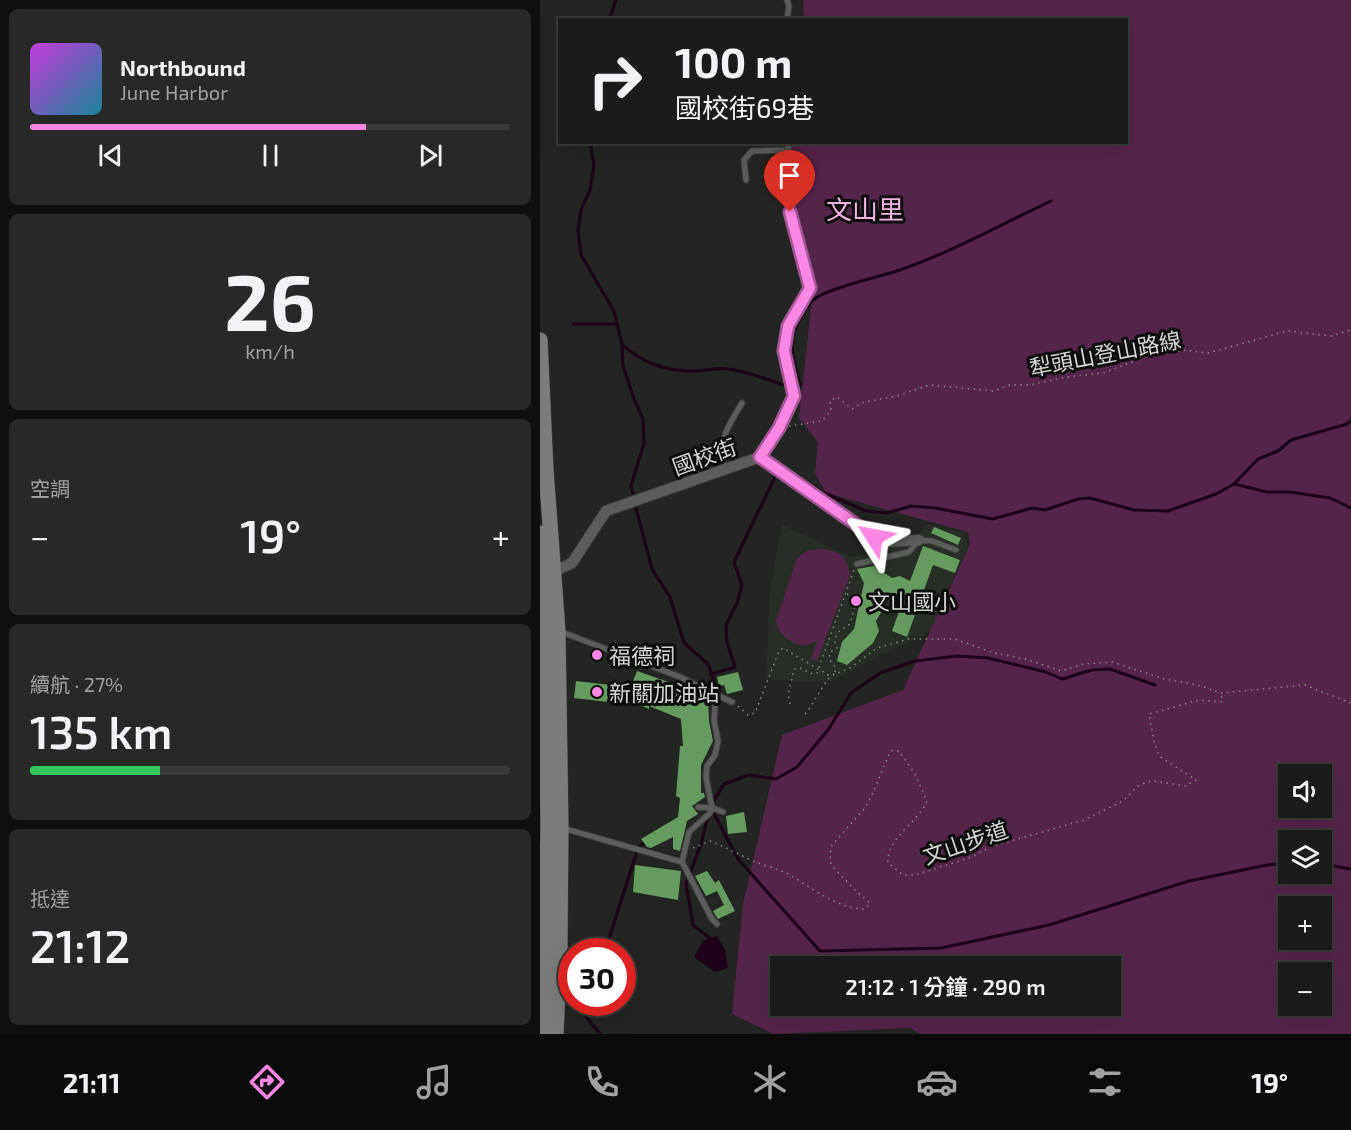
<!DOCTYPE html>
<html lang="zh-TW">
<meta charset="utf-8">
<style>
:root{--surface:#1a1c19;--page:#272926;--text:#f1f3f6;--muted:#9fa1a2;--line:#383a38;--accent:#fc86e3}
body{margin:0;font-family:"Exo 2","Noto Sans TC",sans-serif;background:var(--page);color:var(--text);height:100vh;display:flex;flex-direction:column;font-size:22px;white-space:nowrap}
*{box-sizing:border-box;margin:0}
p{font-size:20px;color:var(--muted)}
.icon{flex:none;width:33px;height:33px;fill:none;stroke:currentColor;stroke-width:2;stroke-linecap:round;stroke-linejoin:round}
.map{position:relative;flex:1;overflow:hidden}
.panel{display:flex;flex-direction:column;gap:9px;padding:9px;background:#0e0f0e;width:540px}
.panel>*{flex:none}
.guide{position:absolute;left:18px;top:18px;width:570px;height:126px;border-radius:0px;box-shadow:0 6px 24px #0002,0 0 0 2px var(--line);background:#1a1c19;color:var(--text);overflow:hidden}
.tools{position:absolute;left:738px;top:764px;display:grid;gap:12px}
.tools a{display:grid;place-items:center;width:54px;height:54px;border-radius:0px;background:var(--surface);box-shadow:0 6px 24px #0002,0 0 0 2px var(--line);font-size:30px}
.speed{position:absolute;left:18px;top:938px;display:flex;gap:12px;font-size:30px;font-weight:700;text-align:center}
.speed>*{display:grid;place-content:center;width:78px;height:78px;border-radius:50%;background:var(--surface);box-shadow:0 6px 24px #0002,0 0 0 2px var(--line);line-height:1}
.speed .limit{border:9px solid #d22;background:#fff;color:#111}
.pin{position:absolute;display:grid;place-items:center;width:51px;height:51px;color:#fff;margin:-62px -26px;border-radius:50% 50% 50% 0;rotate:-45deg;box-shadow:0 0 6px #0007}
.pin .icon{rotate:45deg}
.me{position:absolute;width:66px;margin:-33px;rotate:304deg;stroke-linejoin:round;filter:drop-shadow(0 0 4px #0008)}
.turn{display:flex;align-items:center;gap:21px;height:126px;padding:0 18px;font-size:27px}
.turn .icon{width:78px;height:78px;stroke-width:2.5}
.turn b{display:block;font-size:42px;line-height:51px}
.big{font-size:45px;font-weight:600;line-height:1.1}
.panel .tile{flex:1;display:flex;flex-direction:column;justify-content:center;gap:9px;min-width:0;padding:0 21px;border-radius:9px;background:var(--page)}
.panel .dial{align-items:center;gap:0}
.dial b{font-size:78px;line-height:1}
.song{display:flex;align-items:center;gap:18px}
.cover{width:72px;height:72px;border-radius:9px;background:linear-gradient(135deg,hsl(290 70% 55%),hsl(190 70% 35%))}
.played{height:6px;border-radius:3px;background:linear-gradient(90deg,var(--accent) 70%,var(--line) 70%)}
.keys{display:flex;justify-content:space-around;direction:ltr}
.heat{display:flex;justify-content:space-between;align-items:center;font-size:33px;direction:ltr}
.charge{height:9px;border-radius:4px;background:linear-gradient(90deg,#34c759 27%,var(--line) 0)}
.trip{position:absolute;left:230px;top:956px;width:351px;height:60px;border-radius:0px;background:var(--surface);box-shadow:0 6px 24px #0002,0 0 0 2px var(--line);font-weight:600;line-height:60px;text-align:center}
.dock{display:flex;height:96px;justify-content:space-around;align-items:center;background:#0a0b0a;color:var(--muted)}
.dock .icon{width:42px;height:42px}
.dock .current{color:var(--accent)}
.dock b{font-size:27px;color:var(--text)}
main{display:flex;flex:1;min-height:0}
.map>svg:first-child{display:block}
</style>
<main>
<section class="panel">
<div class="tile">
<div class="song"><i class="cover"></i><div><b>Northbound</b><p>June Harbor</p></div></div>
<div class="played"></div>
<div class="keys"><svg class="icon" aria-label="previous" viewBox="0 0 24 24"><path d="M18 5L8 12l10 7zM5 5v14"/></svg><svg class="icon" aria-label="pause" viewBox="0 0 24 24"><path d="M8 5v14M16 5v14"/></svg><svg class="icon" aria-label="next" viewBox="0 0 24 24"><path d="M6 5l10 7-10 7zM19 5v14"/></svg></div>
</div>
<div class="tile dial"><b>26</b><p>km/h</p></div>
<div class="tile"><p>空調</p>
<div class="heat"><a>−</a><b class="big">19°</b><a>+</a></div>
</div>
<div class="tile"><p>續航 · 27%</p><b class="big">135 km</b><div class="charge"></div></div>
<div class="tile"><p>抵達</p><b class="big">21:12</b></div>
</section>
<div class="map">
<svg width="811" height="1034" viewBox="0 0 811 1034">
<rect width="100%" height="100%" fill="#222521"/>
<path fill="#272e26" d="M388,524L425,533L428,546L390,632L341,655L290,682L226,680L230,591L242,525L312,557L370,542Z"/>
<path fill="#55244b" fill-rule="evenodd" d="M263,0H811V1034H380L371,1028L233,1034L192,1014L203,904L242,735L363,690L430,544L428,532L286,493L275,473L278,442L259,418L274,281L244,213L248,143L586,142V20L264,19ZM748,774H782V807H748ZM748,840H782V873H748ZM748,906H782V939H748ZM240,966H570V1005H240ZM748,972H782V1005H748Z
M280,549C300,551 306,555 310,575L277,661L271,659L277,641L267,645L256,644L247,639L240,632L236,621L257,558L268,550Z"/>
<path fill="#1f001a" d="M177,936L185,950L188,968L175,972L154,957L163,941Z"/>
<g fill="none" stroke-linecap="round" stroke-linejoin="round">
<path stroke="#1f001a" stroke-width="3" d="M69,20L76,0
M50,142L54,165L50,190L41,210L38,230L41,255L74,311L82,344L83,366L94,399L103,419L104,443L91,486L93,493
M33,324H76
M82,344C101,363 128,372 155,371C167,371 174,367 188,369C207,371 228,380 247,386
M260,385C252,356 246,339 264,312C266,309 269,303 272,301C284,289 339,277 357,271C410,253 460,225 511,201
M249,471L282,492L326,511L347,513L371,506L395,508L453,519L492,508L505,510L538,499L550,498L594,510L628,511L676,494L694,484L718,459L738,451L751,440L807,424L811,420
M694,484L727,492H750L790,498L811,508
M96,508L112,569L130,597L144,643L168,664L176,686
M171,674L195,667L187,642L186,625L197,603L202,585L194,562L237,473
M173,802L184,784L209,775L236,779L257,767L288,730L311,693L340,673L375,661L418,656L448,658L506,672L522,679L552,670L570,669L615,685
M172,810L198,859L280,951L401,948L509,925L649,881L727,865L748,863
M168,816L161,844L146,884L153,925L172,940
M782,864L811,869
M65,951L98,848L107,841
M48,1002L44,1014L60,1034"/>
</g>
<path fill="#659b5e" d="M394,527L421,538L418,545L391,533Z
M383,546L420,560L415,573L393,565L367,637L352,631L361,606L343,597V609L336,621L339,631L333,643L307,665L297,661L302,642L314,629L324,583L317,569L334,566L352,578L360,576L370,581Z
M97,671L168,696L169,721L173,741L161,765V793H164L165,797L152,806L158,814L147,821L140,851L133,849V837L111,848L107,847L101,839L138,817L140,798L136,796L140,746H143L141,719L109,706V709L91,701L101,685L93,681Z
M198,672L203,690L187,694L184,685L179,686L177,677Z
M36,681L79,686L77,703L34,698Z
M204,812L207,832L188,834L186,816Z
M95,865L141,871L138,900L93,892Z
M167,871L175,883L179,880L195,911L178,919L176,916L173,911L184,905L177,891L166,896L155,876Z"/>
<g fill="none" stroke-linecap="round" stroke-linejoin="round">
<defs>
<path id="service" d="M247,20L249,6L247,0
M206,180L204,160L212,151L248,150
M220,457L239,428L254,396L245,351L248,326L270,288L245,193L249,142
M185,468C177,440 188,427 202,403
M317,564L369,552L379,540L392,541L416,550
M19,631L140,677L192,702
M158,807L172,808L166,777L167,766L175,755L178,741L174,720L176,693
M22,828L142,862
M177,924L172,919L142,862L149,832L170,813L172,808L183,812"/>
<path id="minor" d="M8,571H15L32,563L66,511L220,457L334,537L345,542L379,540"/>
<path id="secondary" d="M0,340L6,470L18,631L21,827L20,945L16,1034
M0,533L3,571L8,826L3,1034"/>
</defs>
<use href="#service" stroke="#3e413e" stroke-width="7"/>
<use href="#minor" stroke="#3e413e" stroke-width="12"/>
<use href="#secondary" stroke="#3e413e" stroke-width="16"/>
<path stroke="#848783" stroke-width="1.5" stroke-dasharray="1.5 4.5" stroke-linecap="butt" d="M249,426L282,421L291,410L290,401L297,397L312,409L324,402L357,396L389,385L454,391L470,385H489L526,377L563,373L605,357L643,350L668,353L747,331L791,336L811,330
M295,672L296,668L289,659L290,652L297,648L295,642L297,633L310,624L316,603L311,595L307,594
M250,704L248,695L254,669L260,668L273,674L277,673L314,570
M198,706L208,715L215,713L239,651L243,648L290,676L310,668L337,648L368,639H415L454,653L486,659L521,671L544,664L572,662L624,679L658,685L681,693L765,685L811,703
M265,714C275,702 280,689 290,677
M153,848L170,841C185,847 198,854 213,861C224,866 237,868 248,874C271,887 297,909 325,909L330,903L317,892L291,865L290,854L292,845L324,809L332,795L350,752L353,750L359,751L375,774L387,801C378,823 346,838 348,863L363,875H375L432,857L450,847L544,820L583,801L598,786L607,782L613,781L645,786L656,780L619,756L614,741L609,714L659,700L682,702L681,693"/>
<use href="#service" stroke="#5b5d5b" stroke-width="5"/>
<use href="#minor" stroke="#5b5d5b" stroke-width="10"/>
<use href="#secondary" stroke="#7b7d7a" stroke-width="15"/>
</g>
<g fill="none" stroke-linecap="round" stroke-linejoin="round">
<defs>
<path id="route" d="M250,212L270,288L248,326L244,351L254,396L239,428L220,457L334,537"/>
</defs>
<use href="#route" stroke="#a45794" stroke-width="15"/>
<use href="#route" stroke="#fc86e3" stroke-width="10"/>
</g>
<g fill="#fc86e3" stroke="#0c0e0c" stroke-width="2">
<circle cx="316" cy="601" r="6"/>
<circle cx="57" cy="655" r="6"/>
<circle cx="57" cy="692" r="6"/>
</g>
<g text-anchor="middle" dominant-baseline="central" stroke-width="6" stroke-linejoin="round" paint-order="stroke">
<g font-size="22" fill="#d4d7d4" stroke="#0c0e0c">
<text transform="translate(565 353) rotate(-11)">犁頭山登山路線</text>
<text transform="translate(164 456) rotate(-20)">國校街</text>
<text transform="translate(425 842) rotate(-19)">文山步道</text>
</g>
<g font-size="22" fill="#d4d7d4" stroke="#0c0e0c" text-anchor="start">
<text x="328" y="601">文山國小</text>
<text x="69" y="655">福德祠</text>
<text x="69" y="692">新關加油站</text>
</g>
<g font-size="26" fill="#f4b1e3" stroke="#0c0e0c">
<text x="325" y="208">文山里</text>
</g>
</g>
</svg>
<div class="tools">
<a><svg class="icon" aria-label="sound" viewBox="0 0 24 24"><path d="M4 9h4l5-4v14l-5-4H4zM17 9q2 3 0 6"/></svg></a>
<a><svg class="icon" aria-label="layers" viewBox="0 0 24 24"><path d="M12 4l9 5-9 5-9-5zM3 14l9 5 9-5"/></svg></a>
<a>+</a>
<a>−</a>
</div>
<div class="speed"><div class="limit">30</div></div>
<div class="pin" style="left:250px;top:212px;background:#d93025"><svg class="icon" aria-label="arrive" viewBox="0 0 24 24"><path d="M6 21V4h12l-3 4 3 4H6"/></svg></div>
<svg class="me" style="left:334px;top:537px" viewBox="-20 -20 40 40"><path d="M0-17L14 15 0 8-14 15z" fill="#fc86e3" stroke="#fff" stroke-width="4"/></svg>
<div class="trip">21:12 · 1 分鐘 · 290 m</div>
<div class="guide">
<div class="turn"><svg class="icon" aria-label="right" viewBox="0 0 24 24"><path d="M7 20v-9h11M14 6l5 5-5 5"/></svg><div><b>100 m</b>國校街69巷</div></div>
</div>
</div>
</main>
<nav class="dock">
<b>21:11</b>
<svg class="icon current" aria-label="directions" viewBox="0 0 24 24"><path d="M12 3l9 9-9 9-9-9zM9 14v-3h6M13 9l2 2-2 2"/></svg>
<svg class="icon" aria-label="music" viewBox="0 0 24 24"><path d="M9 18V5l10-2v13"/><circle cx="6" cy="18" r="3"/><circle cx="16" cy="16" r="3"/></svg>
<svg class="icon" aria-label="phone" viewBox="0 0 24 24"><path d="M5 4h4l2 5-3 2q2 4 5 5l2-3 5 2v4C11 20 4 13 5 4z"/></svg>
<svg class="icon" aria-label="climate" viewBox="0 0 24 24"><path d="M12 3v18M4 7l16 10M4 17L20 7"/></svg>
<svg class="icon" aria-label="car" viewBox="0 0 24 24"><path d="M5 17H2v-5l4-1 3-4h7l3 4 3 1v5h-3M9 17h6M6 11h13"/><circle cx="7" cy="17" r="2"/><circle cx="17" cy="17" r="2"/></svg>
<svg class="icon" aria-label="filters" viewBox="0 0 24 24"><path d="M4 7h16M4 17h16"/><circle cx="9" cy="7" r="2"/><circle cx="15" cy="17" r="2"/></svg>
<b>19°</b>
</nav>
